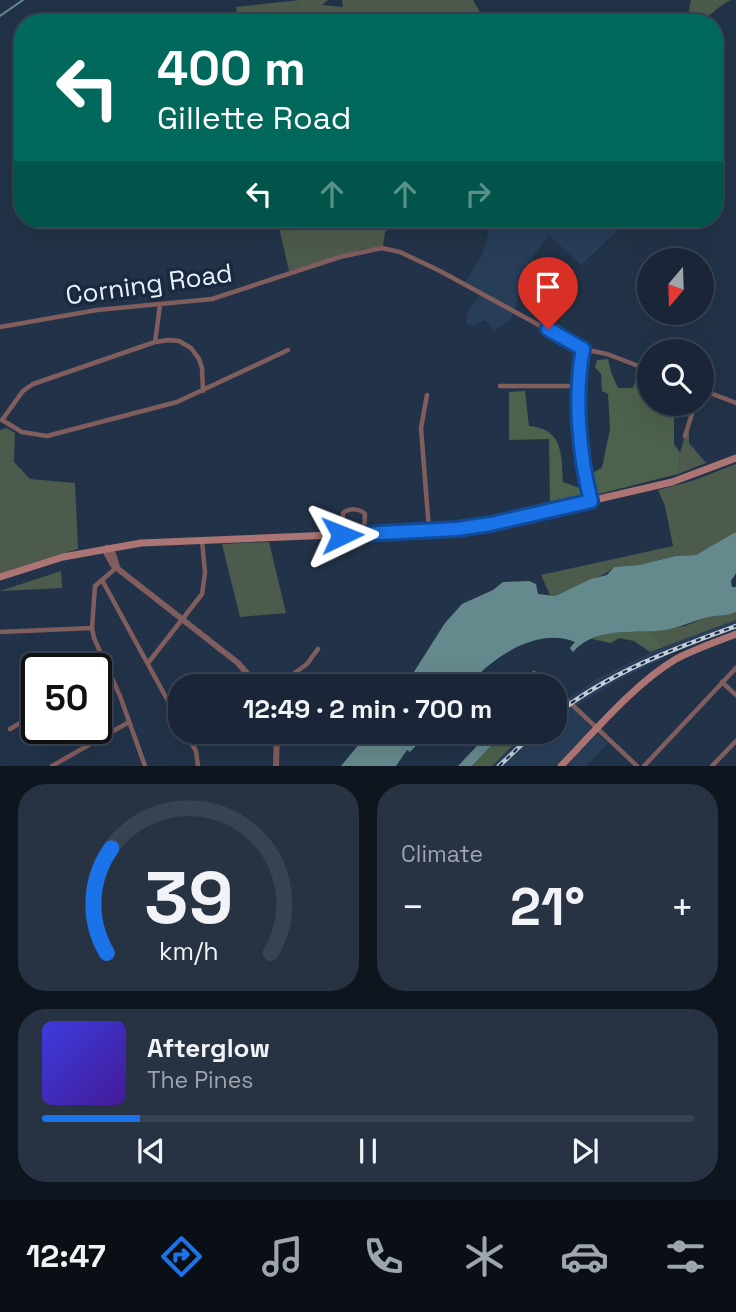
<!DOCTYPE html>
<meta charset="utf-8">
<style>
:root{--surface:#1a2637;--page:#273242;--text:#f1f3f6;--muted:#9fa5ad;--line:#384352;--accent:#1a73e8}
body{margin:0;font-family:"Space Grotesk",sans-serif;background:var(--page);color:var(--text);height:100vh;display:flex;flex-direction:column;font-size:26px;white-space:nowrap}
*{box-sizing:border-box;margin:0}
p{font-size:23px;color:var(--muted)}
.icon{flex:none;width:38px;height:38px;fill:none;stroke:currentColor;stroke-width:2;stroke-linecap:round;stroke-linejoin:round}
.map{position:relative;height:766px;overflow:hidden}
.panel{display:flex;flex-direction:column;gap:18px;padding:18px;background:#0e151e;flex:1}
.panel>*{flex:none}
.hud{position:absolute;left:14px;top:14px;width:709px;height:214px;border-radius:28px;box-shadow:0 7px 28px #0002,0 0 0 2px var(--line);background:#00695c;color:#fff;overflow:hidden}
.needle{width:46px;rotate:199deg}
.buttons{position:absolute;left:637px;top:248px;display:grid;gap:14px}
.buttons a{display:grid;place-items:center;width:77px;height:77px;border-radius:50%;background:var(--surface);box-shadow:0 7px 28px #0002,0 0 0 2px var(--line);font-size:35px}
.speed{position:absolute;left:21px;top:653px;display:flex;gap:14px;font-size:35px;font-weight:700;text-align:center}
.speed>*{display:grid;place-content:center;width:91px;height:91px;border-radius:50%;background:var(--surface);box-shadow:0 7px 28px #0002,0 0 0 2px var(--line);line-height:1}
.speed .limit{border:4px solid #111;border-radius:10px;background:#fff;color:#111}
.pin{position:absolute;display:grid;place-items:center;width:60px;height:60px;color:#fff;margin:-72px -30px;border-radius:50% 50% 50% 0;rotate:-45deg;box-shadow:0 0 7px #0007}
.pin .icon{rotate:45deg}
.me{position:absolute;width:77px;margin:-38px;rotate:88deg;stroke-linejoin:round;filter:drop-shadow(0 0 5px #0008)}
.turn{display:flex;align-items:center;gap:24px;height:147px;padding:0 28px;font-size:32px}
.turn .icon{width:91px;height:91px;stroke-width:2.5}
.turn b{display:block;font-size:49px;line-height:60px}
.lanes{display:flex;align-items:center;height:66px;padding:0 28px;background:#0003;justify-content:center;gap:35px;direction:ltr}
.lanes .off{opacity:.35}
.big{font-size:52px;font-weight:700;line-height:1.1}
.panel .widget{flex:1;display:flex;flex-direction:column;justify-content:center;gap:10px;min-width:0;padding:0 24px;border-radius:28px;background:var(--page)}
.panel .dial{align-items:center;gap:0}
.dial svg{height:182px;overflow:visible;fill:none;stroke:var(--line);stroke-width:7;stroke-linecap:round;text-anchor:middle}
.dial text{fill:var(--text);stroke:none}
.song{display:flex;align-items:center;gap:21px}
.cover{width:84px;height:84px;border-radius:10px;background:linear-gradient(135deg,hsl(240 70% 55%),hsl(260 70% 35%))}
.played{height:7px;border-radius:4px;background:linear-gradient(90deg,var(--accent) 15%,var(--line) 15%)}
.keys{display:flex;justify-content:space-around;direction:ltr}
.heat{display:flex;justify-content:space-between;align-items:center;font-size:38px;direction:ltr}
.panel .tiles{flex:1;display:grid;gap:18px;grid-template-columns:1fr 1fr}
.widget:last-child{grid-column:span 2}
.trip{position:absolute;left:168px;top:674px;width:399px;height:70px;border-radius:28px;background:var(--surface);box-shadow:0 7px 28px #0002,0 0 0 2px var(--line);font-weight:700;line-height:70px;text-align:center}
.dock{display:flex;height:112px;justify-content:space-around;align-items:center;background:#0a0f16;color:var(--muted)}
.dock .icon{width:49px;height:49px}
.dock .active{color:var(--accent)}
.dock b{font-size:32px;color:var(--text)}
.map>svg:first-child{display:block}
</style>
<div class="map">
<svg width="736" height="766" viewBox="0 0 736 766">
<rect width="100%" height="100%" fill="#223349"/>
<path fill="#283e58" d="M492,219H630L581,265L549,235L535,253L510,320L494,330L485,320L473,326L466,324L468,311L482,292L465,283L483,253Z
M736,620V629L668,653L660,660L617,681L573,708L591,729L555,766H492L525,732H555V707L597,679L661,647Z
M597,734L608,743L586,766H571L569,764Z"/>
<path fill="#4d5b4d" d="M300,0H328L322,5L343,7L342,0H473L486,23H239L236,7Z
M691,0H731C716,6 710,20 694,23L689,10Z
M277,219H394L385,232L383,247L364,249L289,271Z
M689,422V443L706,463L678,474L680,453Z
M7,428L15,433L14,462L30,479L75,483L78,549L0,573V430Z
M736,464V532L733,535L696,555L676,556L639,565L614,567C603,578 571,587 555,596L550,595L541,575L673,546L665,506L658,490L692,481Z
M269,542L286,613L240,617L222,544Z
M61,571L62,588L0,591Z
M736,612V620L663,647L651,631L685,626L705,618Z"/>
<path fill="#4d624d" d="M608,359L611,372L618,388H633L638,370L649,374V404H674V444L680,453L678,474L595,495L592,488L590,474L602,468L610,429L608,394L602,391L601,374L595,367L597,360Z
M525,391L529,426C564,429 561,455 563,482L585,490L583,498L550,505L549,439L509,440V392Z
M651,631L663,647L650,652L634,641L619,638L611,643L592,639L605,633Z
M504,732H526L492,766H472Z"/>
<path fill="#658a8d" d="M736,532V573L731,581L732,587H736V612C727,616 719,615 709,617C691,621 675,630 656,631C627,633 594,628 573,652L570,648L575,642C546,630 512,646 488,666C480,672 475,680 468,686H405L445,623L462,604L493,590L503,582L529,581L536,584L538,594L555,596L591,579L607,575L614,567L639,565L676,556L696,555Z
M373,732H429L410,752L407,750L396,766H341L360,743Z
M490,732H504L472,766H458Z"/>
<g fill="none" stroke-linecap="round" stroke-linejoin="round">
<path stroke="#658a8d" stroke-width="2" d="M0,16L23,0"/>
<path stroke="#815e5d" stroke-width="4.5" d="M0,327L97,310L212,299L340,257L382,248L400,252L440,271L583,349L607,354L649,370
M155,342L160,305
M583,349C574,392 579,458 591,501
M500,386H579
M702,390L736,403
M427,395L421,428L429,530
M2,420L22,432L47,436L177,402L288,350
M2,420L23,391L33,384L155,342L169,340L179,341L191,348L199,359L202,368L203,391
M685,436L695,404
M342,534L343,513C349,508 359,508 365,514L364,533
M116,568L95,586L92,628L94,638L120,696L145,766
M102,580L180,723
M0,632L92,628
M148,663L202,594L205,573L202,540
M534,673L547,686
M96,678L107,671
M722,682L736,695
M277,686L307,664L318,649
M555,692L565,698L637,766
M10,729L37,713
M185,732L196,751L198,766
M52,766L129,722
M644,766L736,668
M712,766L736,741"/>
<path stroke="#815e5d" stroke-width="6" d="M107,548V554L113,565L238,663L258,686
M107,548L113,554L117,567
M276,766L277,732"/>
<path stroke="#ac7574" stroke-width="7" d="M0,577L63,557L141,543L429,531L491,524L672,482L736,458
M561,766C594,732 635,683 676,659C695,649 716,642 736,634"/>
<defs>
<path id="rail" d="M555,715C609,673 672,649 736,626
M499,766L535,732"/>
</defs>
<use href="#rail" stroke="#c2cdda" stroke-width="4.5"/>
<use href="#rail" stroke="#19293e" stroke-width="2" stroke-dasharray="5" stroke-linecap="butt"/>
</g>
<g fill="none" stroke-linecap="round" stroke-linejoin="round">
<defs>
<path id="route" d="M342,535L457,529L491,524L591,501C579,456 574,394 583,349L548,329"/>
</defs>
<use href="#route" stroke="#114b97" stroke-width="18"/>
<use href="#route" stroke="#1a73e8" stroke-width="12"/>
</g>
<g text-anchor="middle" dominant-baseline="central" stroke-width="7" stroke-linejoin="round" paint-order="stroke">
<g font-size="26" fill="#e8f1fd" stroke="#19293e">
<text transform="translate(149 284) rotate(-8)">Corning Road</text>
</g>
</g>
</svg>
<div class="buttons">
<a><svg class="needle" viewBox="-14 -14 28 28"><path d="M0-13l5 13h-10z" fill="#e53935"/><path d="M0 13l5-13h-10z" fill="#9fa5ad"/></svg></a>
<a><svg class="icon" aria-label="search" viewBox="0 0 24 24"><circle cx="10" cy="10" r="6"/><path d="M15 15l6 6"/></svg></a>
</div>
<div class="speed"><div class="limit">50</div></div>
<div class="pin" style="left:548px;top:329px;background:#d93025"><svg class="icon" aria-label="arrive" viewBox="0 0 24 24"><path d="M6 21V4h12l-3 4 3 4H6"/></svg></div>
<svg class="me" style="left:342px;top:535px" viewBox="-20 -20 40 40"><path d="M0-17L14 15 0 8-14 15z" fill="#1a73e8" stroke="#fff" stroke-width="4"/></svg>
<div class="trip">12:49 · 2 min · 700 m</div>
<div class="hud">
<div class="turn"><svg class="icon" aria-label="left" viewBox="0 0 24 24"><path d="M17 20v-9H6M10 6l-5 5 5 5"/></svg><div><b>400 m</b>Gillette Road</div></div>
<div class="lanes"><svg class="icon" aria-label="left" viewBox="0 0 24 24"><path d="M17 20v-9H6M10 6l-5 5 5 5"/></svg><svg class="icon off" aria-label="ahead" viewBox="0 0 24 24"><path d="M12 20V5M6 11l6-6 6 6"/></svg><svg class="icon off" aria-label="ahead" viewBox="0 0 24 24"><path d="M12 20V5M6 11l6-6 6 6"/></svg><svg class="icon off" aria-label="right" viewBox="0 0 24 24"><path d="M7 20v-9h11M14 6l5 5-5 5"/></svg></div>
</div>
</div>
<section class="panel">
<div class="tiles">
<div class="widget dial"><svg viewBox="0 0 100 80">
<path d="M14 69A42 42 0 1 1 86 69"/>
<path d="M14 69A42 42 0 0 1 16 23" stroke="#1a73e8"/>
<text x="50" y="56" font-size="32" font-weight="700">39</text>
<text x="50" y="72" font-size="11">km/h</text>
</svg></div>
<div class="widget"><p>Climate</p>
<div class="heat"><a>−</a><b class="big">21°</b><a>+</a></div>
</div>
<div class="widget">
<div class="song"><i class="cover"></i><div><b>Afterglow</b><p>The Pines</p></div></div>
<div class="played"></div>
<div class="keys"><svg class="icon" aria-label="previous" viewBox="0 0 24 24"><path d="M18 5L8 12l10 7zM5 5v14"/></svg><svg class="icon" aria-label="pause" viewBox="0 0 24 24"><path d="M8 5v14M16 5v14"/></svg><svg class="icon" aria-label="next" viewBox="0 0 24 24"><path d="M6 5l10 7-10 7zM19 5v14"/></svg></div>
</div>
</div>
</section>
<nav class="dock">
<b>12:47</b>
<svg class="icon active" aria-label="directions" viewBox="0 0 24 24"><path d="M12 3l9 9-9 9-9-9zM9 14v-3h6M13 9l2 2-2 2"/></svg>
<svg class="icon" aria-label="music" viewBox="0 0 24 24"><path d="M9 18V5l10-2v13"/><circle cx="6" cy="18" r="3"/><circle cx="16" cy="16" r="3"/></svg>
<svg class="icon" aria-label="phone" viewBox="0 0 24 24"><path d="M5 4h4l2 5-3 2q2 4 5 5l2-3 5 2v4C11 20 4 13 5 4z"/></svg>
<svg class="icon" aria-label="climate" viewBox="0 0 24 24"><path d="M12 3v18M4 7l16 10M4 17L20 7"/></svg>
<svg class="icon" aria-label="car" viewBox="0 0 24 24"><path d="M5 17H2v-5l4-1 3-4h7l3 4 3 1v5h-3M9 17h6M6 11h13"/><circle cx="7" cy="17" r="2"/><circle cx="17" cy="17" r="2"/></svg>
<svg class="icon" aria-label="filters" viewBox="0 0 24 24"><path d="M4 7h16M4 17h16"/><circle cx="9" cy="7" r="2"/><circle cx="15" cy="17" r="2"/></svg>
</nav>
